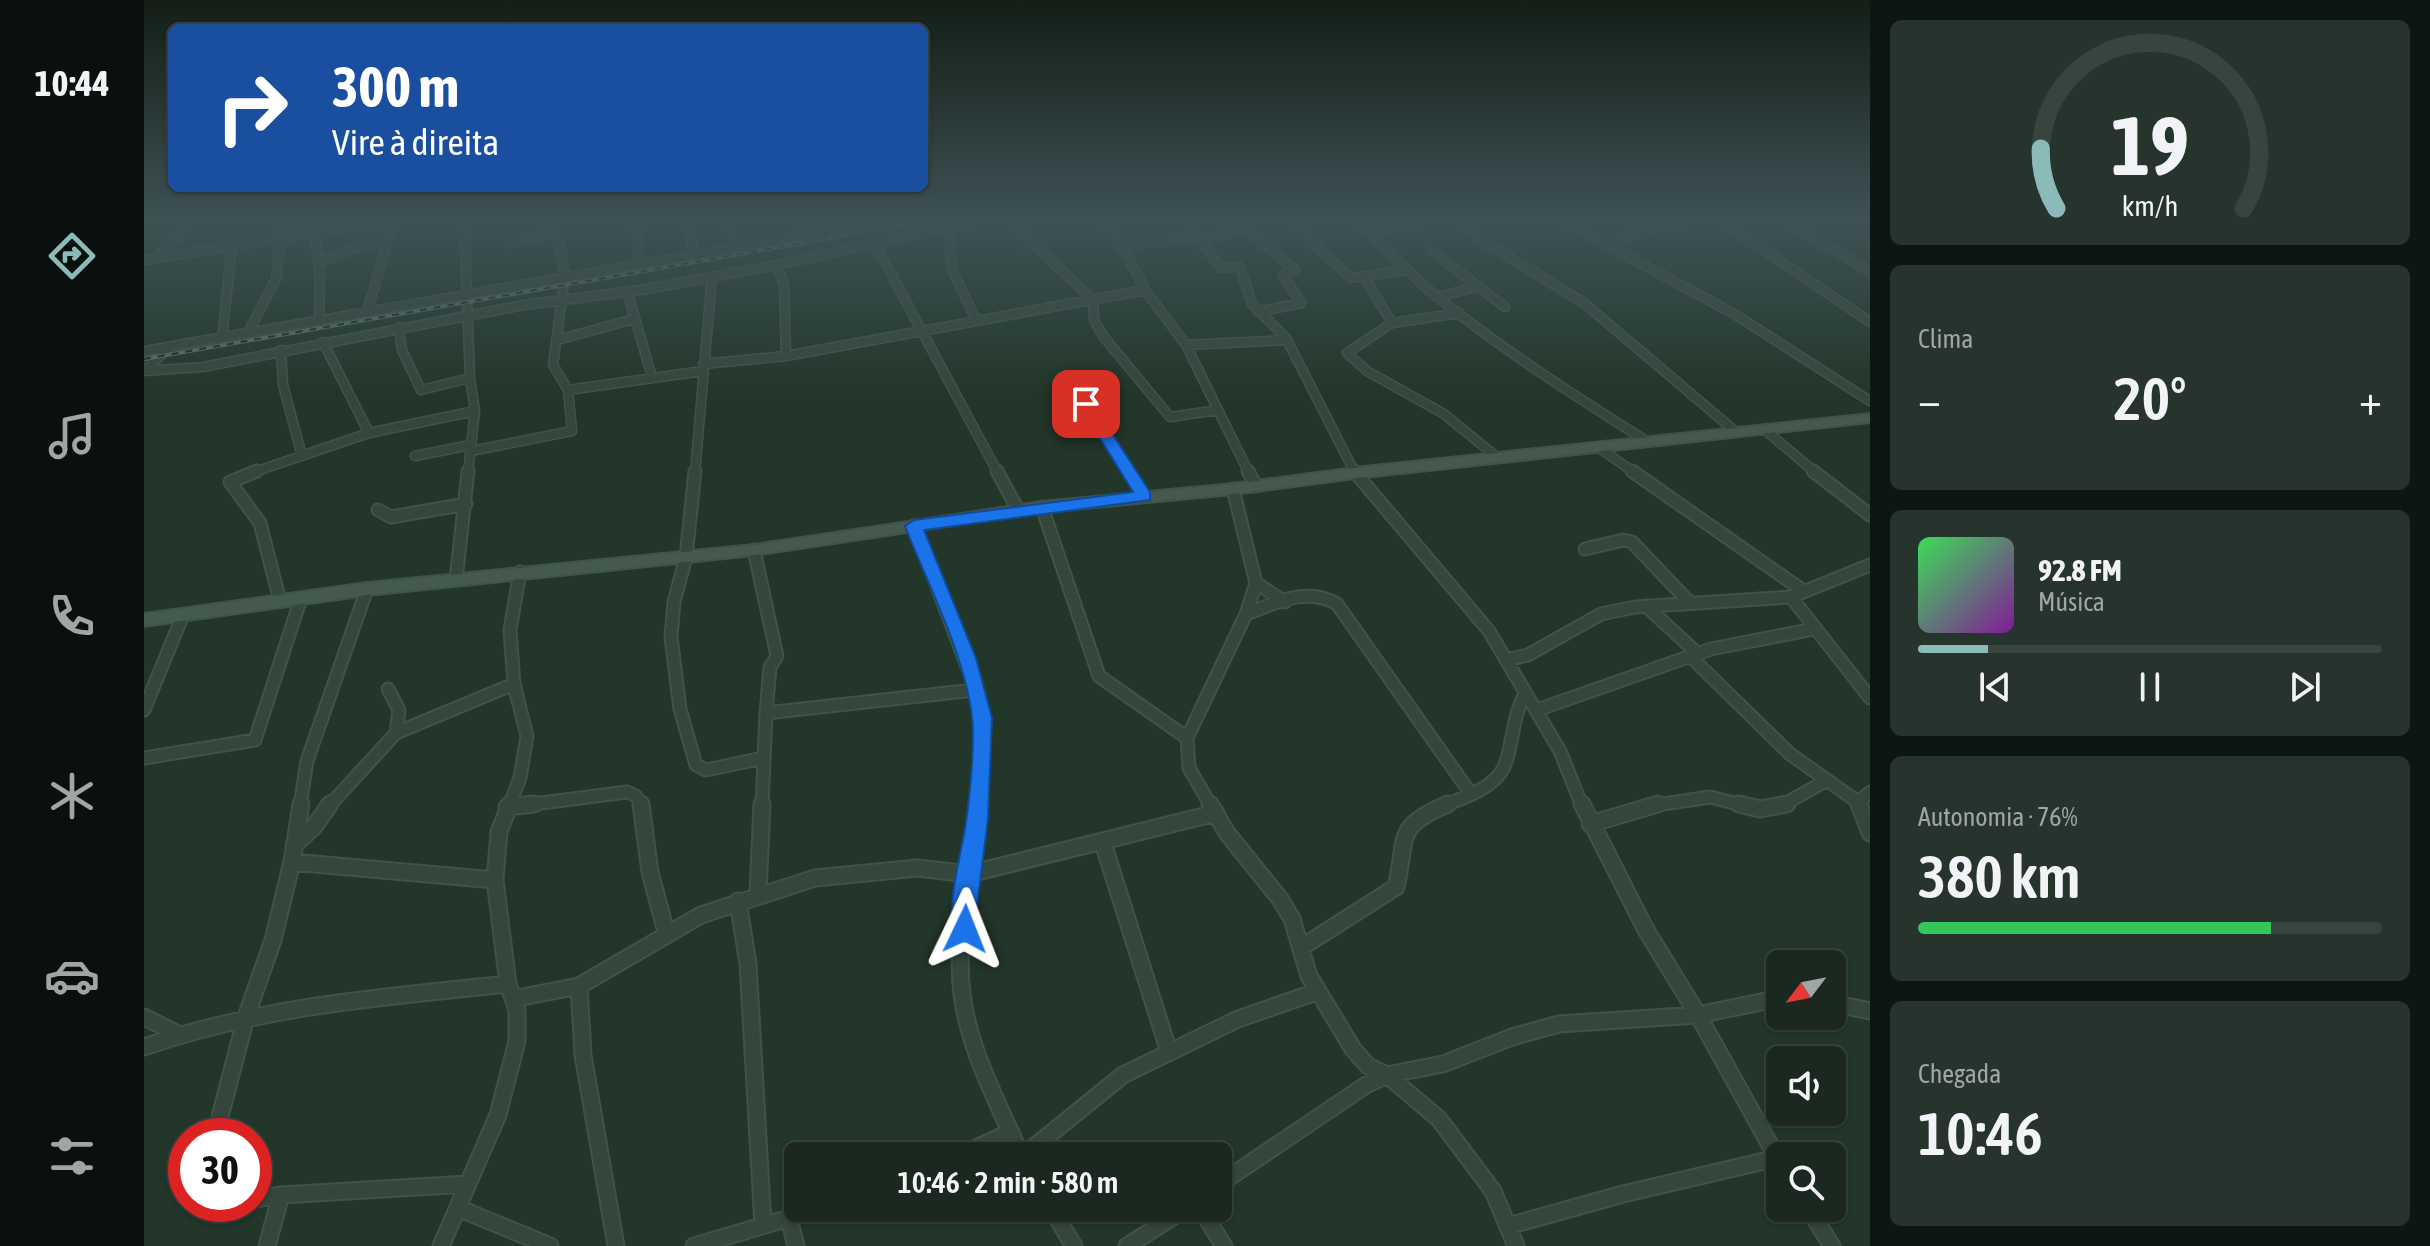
<!DOCTYPE html>
<html lang="pt">
<meta charset="utf-8">
<style>
:root{--surface:#1a2820;--page:#27342d;--text:#f1f3f6;--muted:#9fa6a5;--line:#38443e;--accent:#8bbbb9}
body{margin:0;font-family:"Asap Condensed",sans-serif;background:var(--page);color:var(--text);height:100vh;display:flex;flex-direction:column;font-size:30px;white-space:nowrap}
*{box-sizing:border-box;margin:0}
p{font-size:26px;color:var(--muted)}
.icon{flex:none;width:44px;height:44px;fill:none;stroke:currentColor;stroke-width:2;stroke-linecap:round;stroke-linejoin:round}
.map{position:relative;flex:1;overflow:hidden}
.side{display:flex;flex-direction:column;gap:20px;padding:20px;background:#0e1612;width:560px}
.side>*{flex:none}
.hud{position:absolute;left:24px;top:24px;width:760px;height:168px;border-radius:12px;box-shadow:0 2px 6px #0004,0 0 0 2px var(--line);background:#1a4fa0;color:#fff;overflow:hidden}
.needle{width:52px;rotate:238deg}
.controls{position:absolute;left:1622px;top:950px;display:grid;gap:16px}
.controls a{display:grid;place-items:center;width:80px;height:80px;border-radius:12px;background:var(--surface);box-shadow:0 2px 6px #0004,0 0 0 2px var(--line);font-size:40px}
.speed{position:absolute;left:24px;top:1118px;display:flex;gap:16px;font-size:40px;font-weight:700;text-align:center}
.speed>*{display:grid;place-content:center;width:104px;height:104px;border-radius:50%;background:var(--surface);box-shadow:0 2px 6px #0004,0 0 0 2px var(--line);line-height:1}
.speed .limit{border:12px solid #d22;background:#fff;color:#111}
.pin{position:absolute;display:grid;place-items:center;width:68px;height:68px;color:#fff;margin:-34px;border-radius:16px;box-shadow:0 4px 12px #0006}
.me{position:absolute;width:88px;margin:-44px;rotate:2deg;stroke-linejoin:round;filter:drop-shadow(0 0 6px #0008)}
.turn{display:flex;align-items:center;gap:28px;height:168px;padding:0 32px;font-size:36px}
.turn .icon{width:104px;height:104px;stroke-width:2.5}
.turn b{display:block;font-size:56px;line-height:68px}
.big{font-size:60px;font-weight:600;line-height:1.1}
.side .card{flex:1;display:flex;flex-direction:column;justify-content:center;gap:12px;min-width:0;padding:0 28px;border-radius:12px;background:var(--page)}
.side .dial{align-items:center;gap:0}
.dial svg{height:208px;overflow:visible;fill:none;stroke:var(--line);stroke-width:7;stroke-linecap:round;text-anchor:middle}
.dial text{fill:var(--text);stroke:none}
.song{display:flex;align-items:center;gap:24px}
.cover{width:96px;height:96px;border-radius:12px;background:linear-gradient(135deg,hsl(130 70% 55%),hsl(290 70% 35%))}
.played{height:8px;border-radius:4px;background:linear-gradient(90deg,var(--accent) 15%,var(--line) 15%)}
.keys{display:flex;justify-content:space-around;direction:ltr}
.heat{display:flex;justify-content:space-between;align-items:center;font-size:44px;direction:ltr}
.charge{height:12px;border-radius:6px;background:linear-gradient(90deg,#34c759 76%,var(--line) 0)}
.trip{position:absolute;left:640px;top:1142px;width:448px;height:80px;border-radius:12px;background:var(--surface);box-shadow:0 2px 6px #0004,0 0 0 2px var(--line);font-weight:600;line-height:80px;text-align:center}
main{display:flex;flex:1;min-height:0}
.dock{display:flex;flex-direction:column;width:144px;justify-content:space-around;align-items:center;background:#0a100d;color:var(--muted)}
.dock .icon{width:56px;height:56px}
.dock .selected{color:var(--accent)}
.dock b{font-size:36px;color:var(--text)}
.map>svg:first-child{display:block}
</style>
<main>
<nav class="dock">
<b>10:44</b>
<svg class="icon selected" aria-label="directions" viewBox="0 0 24 24"><path d="M12 3l9 9-9 9-9-9zM9 14v-3h6M13 9l2 2-2 2"/></svg>
<svg class="icon" aria-label="music" viewBox="0 0 24 24"><path d="M9 18V5l10-2v13"/><circle cx="6" cy="18" r="3"/><circle cx="16" cy="16" r="3"/></svg>
<svg class="icon" aria-label="phone" viewBox="0 0 24 24"><path d="M5 4h4l2 5-3 2q2 4 5 5l2-3 5 2v4C11 20 4 13 5 4z"/></svg>
<svg class="icon" aria-label="climate" viewBox="0 0 24 24"><path d="M12 3v18M4 7l16 10M4 17L20 7"/></svg>
<svg class="icon" aria-label="car" viewBox="0 0 24 24"><path d="M5 17H2v-5l4-1 3-4h7l3 4 3 1v5h-3M9 17h6M6 11h13"/><circle cx="7" cy="17" r="2"/><circle cx="17" cy="17" r="2"/></svg>
<svg class="icon" aria-label="filters" viewBox="0 0 24 24"><path d="M4 7h16M4 17h16"/><circle cx="9" cy="7" r="2"/><circle cx="15" cy="17" r="2"/></svg>
</nav>
<div class="map">
<svg width="1726" height="1246" viewBox="0 0 1726 1246">
<rect width="100%" height="100%" fill="#22362a"/>
<g fill="none" stroke-linecap="round" stroke-linejoin="round">
<defs>
<path id="street-far2" d="M320,221L326,378L331,411L324,473
M487,221L492,232L495,262
M582,221L592,247
M865,221L949,300L950,320L959,336L1026,417L1074,410
M960,221L978,245L1001,290L1042,345L1105,473
M1042,221L1077,268L1096,267L1108,304L1142,338L1211,473
M1093,221L1151,270L1139,275L1157,303L1114,312
M1145,221L1207,278L1261,270
M1212,221C1240,245 1264,273 1292,296C1359,350 1431,396 1504,442
M1313,221L1338,240L1440,303L1592,432
M1419,221L1592,315L1726,401
M1577,221L1726,322
M1641,221L1726,271
M545,222L549,253
M804,226L808,269L832,320
M1226,232L1277,221
M171,233L176,278L175,320
M1058,240L1103,229
M364,242L411,233
M730,242L854,473
M1459,244L1537,221
M978,245L1056,237
M1287,250L1361,307
M14,257L47,221
M0,260L243,221
M174,263L213,247L244,241
M632,265L640,284L642,356
M1220,277L1248,323
M483,291L508,377
M1294,297L1335,286
M223,312L250,221
M1315,313L1248,323L1203,353L1223,371L1300,414L1354,458
M255,327L258,350L277,390L326,378
M104,333L132,279L138,221
M78,338L88,246
M413,340L490,319
M179,342L225,433
M1042,345L1143,340
M137,350L139,385L158,456
M0,351L744,221
M559,364L642,356L1001,290
M1,370L26,347
M0,371L59,367L380,305L497,290L632,265L832,221
M424,390L559,371
M942,404L985,473
M1620,429L1672,473
M1454,447L1491,473
M327,451L428,431L424,390L409,365L421,276L416,245L406,221
M271,456L327,445
M107,473L225,433L331,411
M551,473L568,276"/>
<path id="street-far1" d="M113,471L86,482L116,523L136,601
M551,471L542,557L530,602L527,637L536,709L552,765L562,770L619,758
M853,471L874,510
M984,471L1000,496
M1104,471L1112,486
M1210,471L1345,631L1416,751L1438,806
M1488,471L1658,590
M1669,471L1726,515
M898,507L955,676L1043,738
M234,510L247,517L322,504
M770,526L834,695L839,751L836,806
M1441,549L1479,540L1488,542L1546,603
M610,550L633,656L626,667L622,713
M312,580L324,471
M1112,583L1141,602
M1647,597L1726,698
M1502,606L1553,653
M1102,614C1132,603 1163,586 1193,604L1327,794
M1546,656L1646,754L1714,802
M1362,660L1384,655L1457,614L1491,607L1647,597L1726,565
M244,689L255,710L252,733
M0,710L39,615
M1393,710L1567,649L1670,629
M0,758L111,740L157,598
M156,806L163,761L223,589
M185,806L252,733L370,684
M365,806L376,778L383,736L370,684L366,630L376,572
M374,806L483,792L492,796L498,806
M618,806L622,713L830,690
M1067,806L1045,768L1043,738L1102,614L1112,583L1089,489
M1299,806C1318,798 1340,792 1354,776C1369,761 1366,719 1381,694
M1506,806L1566,797L1602,806
M1637,806L1680,782
M1715,806L1714,802L1726,792"/>
<path id="street" d="M497,804L506,872L522,932
M836,804C830,866 810,931 818,994C825,1051 855,1104 877,1156
M1066,804L1083,833L1136,899L1148,919L1165,976L1209,1049L1224,1066L1243,1075L1295,1119L1349,1191L1372,1246
M1438,804L1502,930L1554,1015L1636,1163
M1595,804L1616,809L1643,804
M1715,804L1726,833
M363,807L390,804
M1446,824L1514,804
M959,843L1025,1052
M150,845L170,827L186,804
M148,862L351,880
M614,894L618,804
M594,901L604,964L619,1225
M1158,947L1252,887C1264,837 1249,827 1304,804
M435,986L439,1055L472,1246
M373,998L435,986L557,915L671,878L774,868L825,874L1072,813
M1688,1003L1726,1011
M0,1017L34,1034
M0,1047C118,1006 240,997 364,984
M71,1136L102,1017L129,940L148,862L157,804
M815,1156L867,1132
M879,1156L979,1075L1094,1019L1172,992
M1074,1185L1222,1085L1243,1075L1299,1064L1368,1037L1415,1024L1554,1015L1636,998
M137,1195L324,1184
M110,1199L137,1195L123,1246
M56,1204L61,1208L84,1204
M314,1208L406,1246
M907,1208L930,1246
M1056,1208L1080,1246
M1664,1208L1688,1246
M645,1218L652,1246
M1364,1226L1479,1194L1633,1158
M297,1246L354,1115L373,1041V1010L364,984L351,880L355,832L366,804
M550,1246L679,1208
M983,1246L1043,1208"/>
<path id="secondary" d="M1726,414V422L1211,478L1089,494L898,512L610,555L223,595L0,626V614L223,583L610,545L898,502L1089,484L1211,468Z"/>
</defs>
<use href="#street-far2" stroke="#415349" stroke-width="11"/>
<use href="#street-far1" stroke="#415349" stroke-width="15"/>
<use href="#street" stroke="#415349" stroke-width="19"/>
<use href="#secondary" stroke="#415349" stroke-width="4"/>
<use href="#street-far2" stroke="#35473c" stroke-width="8"/>
<use href="#street-far1" stroke="#35473c" stroke-width="11"/>
<use href="#street" stroke="#35473c" stroke-width="15"/>
<use href="#secondary" fill="#435a4d" fill-rule="evenodd"/>
<defs>
<path id="rail" d="M0,359L784,221"/>
</defs>
<use href="#rail" stroke="#576e61" stroke-width="4"/>
<use href="#rail" stroke="#1a2b22" stroke-width="2" stroke-dasharray="7" stroke-linecap="butt"/>
</g>
<linearGradient id="sky" x2="0" y2="1"><stop stop-color="#131e17"/><stop offset="0.56" stop-color="#3e5255"/><stop offset="1" stop-color="#3e5255" stop-opacity="0"/></linearGradient>
<rect width="1726" height="395" fill="url(#sky)"/>
<path fill="#1a73e8" stroke="#114b97" stroke-width="2" d="M942,400L947,401L1006,492V500L780,530L832,658L848,718L844,819L829,937L821,940L812,937C800,908 818,853 822,822C826,795 831,743 828,717C821,655 784,585 761,526L770,520L989,492L935,404Z"/>
</svg>
<div class="controls">
<a><svg class="needle" viewBox="-14 -14 28 28"><path d="M0-13l5 13h-10z" fill="#e53935"/><path d="M0 13l5-13h-10z" fill="#9fa6a5"/></svg></a>
<a><svg class="icon" aria-label="sound" viewBox="0 0 24 24"><path d="M4 9h4l5-4v14l-5-4H4zM17 9q2 3 0 6"/></svg></a>
<a><svg class="icon" aria-label="search" viewBox="0 0 24 24"><circle cx="10" cy="10" r="6"/><path d="M15 15l6 6"/></svg></a>
</div>
<div class="speed"><div class="limit">30</div></div>
<div class="pin" style="left:942px;top:404px;background:#d93025"><svg class="icon" aria-label="arrive" viewBox="0 0 24 24"><path d="M6 21V4h12l-3 4 3 4H6"/></svg></div>
<svg class="me" style="left:821px;top:929px" viewBox="-20 -20 40 40"><path d="M0-17L14 15 0 8-14 15z" fill="#1a73e8" stroke="#fff" stroke-width="4"/></svg>
<div class="trip">10:46 · 2 min · 580 m</div>
<div class="hud">
<div class="turn"><svg class="icon" aria-label="right" viewBox="0 0 24 24"><path d="M7 20v-9h11M14 6l5 5-5 5"/></svg><div><b>300 m</b>Vire à direita</div></div>
</div>
</div>
<section class="side">
<div class="card dial"><svg viewBox="0 0 100 80">
<path d="M14 69A42 42 0 1 1 86 69"/>
<path d="M14 69A42 42 0 0 1 8 46" stroke="#8bbbb9"/>
<text x="50" y="56" font-size="32" font-weight="700">19</text>
<text x="50" y="72" font-size="11">km/h</text>
</svg></div>
<div class="card"><p>Clima</p>
<div class="heat"><a>−</a><b class="big">20°</b><a>+</a></div>
</div>
<div class="card">
<div class="song"><i class="cover"></i><div><b>92.8 FM</b><p>Música</p></div></div>
<div class="played"></div>
<div class="keys"><svg class="icon" aria-label="previous" viewBox="0 0 24 24"><path d="M18 5L8 12l10 7zM5 5v14"/></svg><svg class="icon" aria-label="pause" viewBox="0 0 24 24"><path d="M8 5v14M16 5v14"/></svg><svg class="icon" aria-label="next" viewBox="0 0 24 24"><path d="M6 5l10 7-10 7zM19 5v14"/></svg></div>
</div>
<div class="card"><p>Autonomia · 76%</p><b class="big">380 km</b><div class="charge"></div></div>
<div class="card"><p>Chegada</p><b class="big">10:46</b></div>
</section>
</main>
